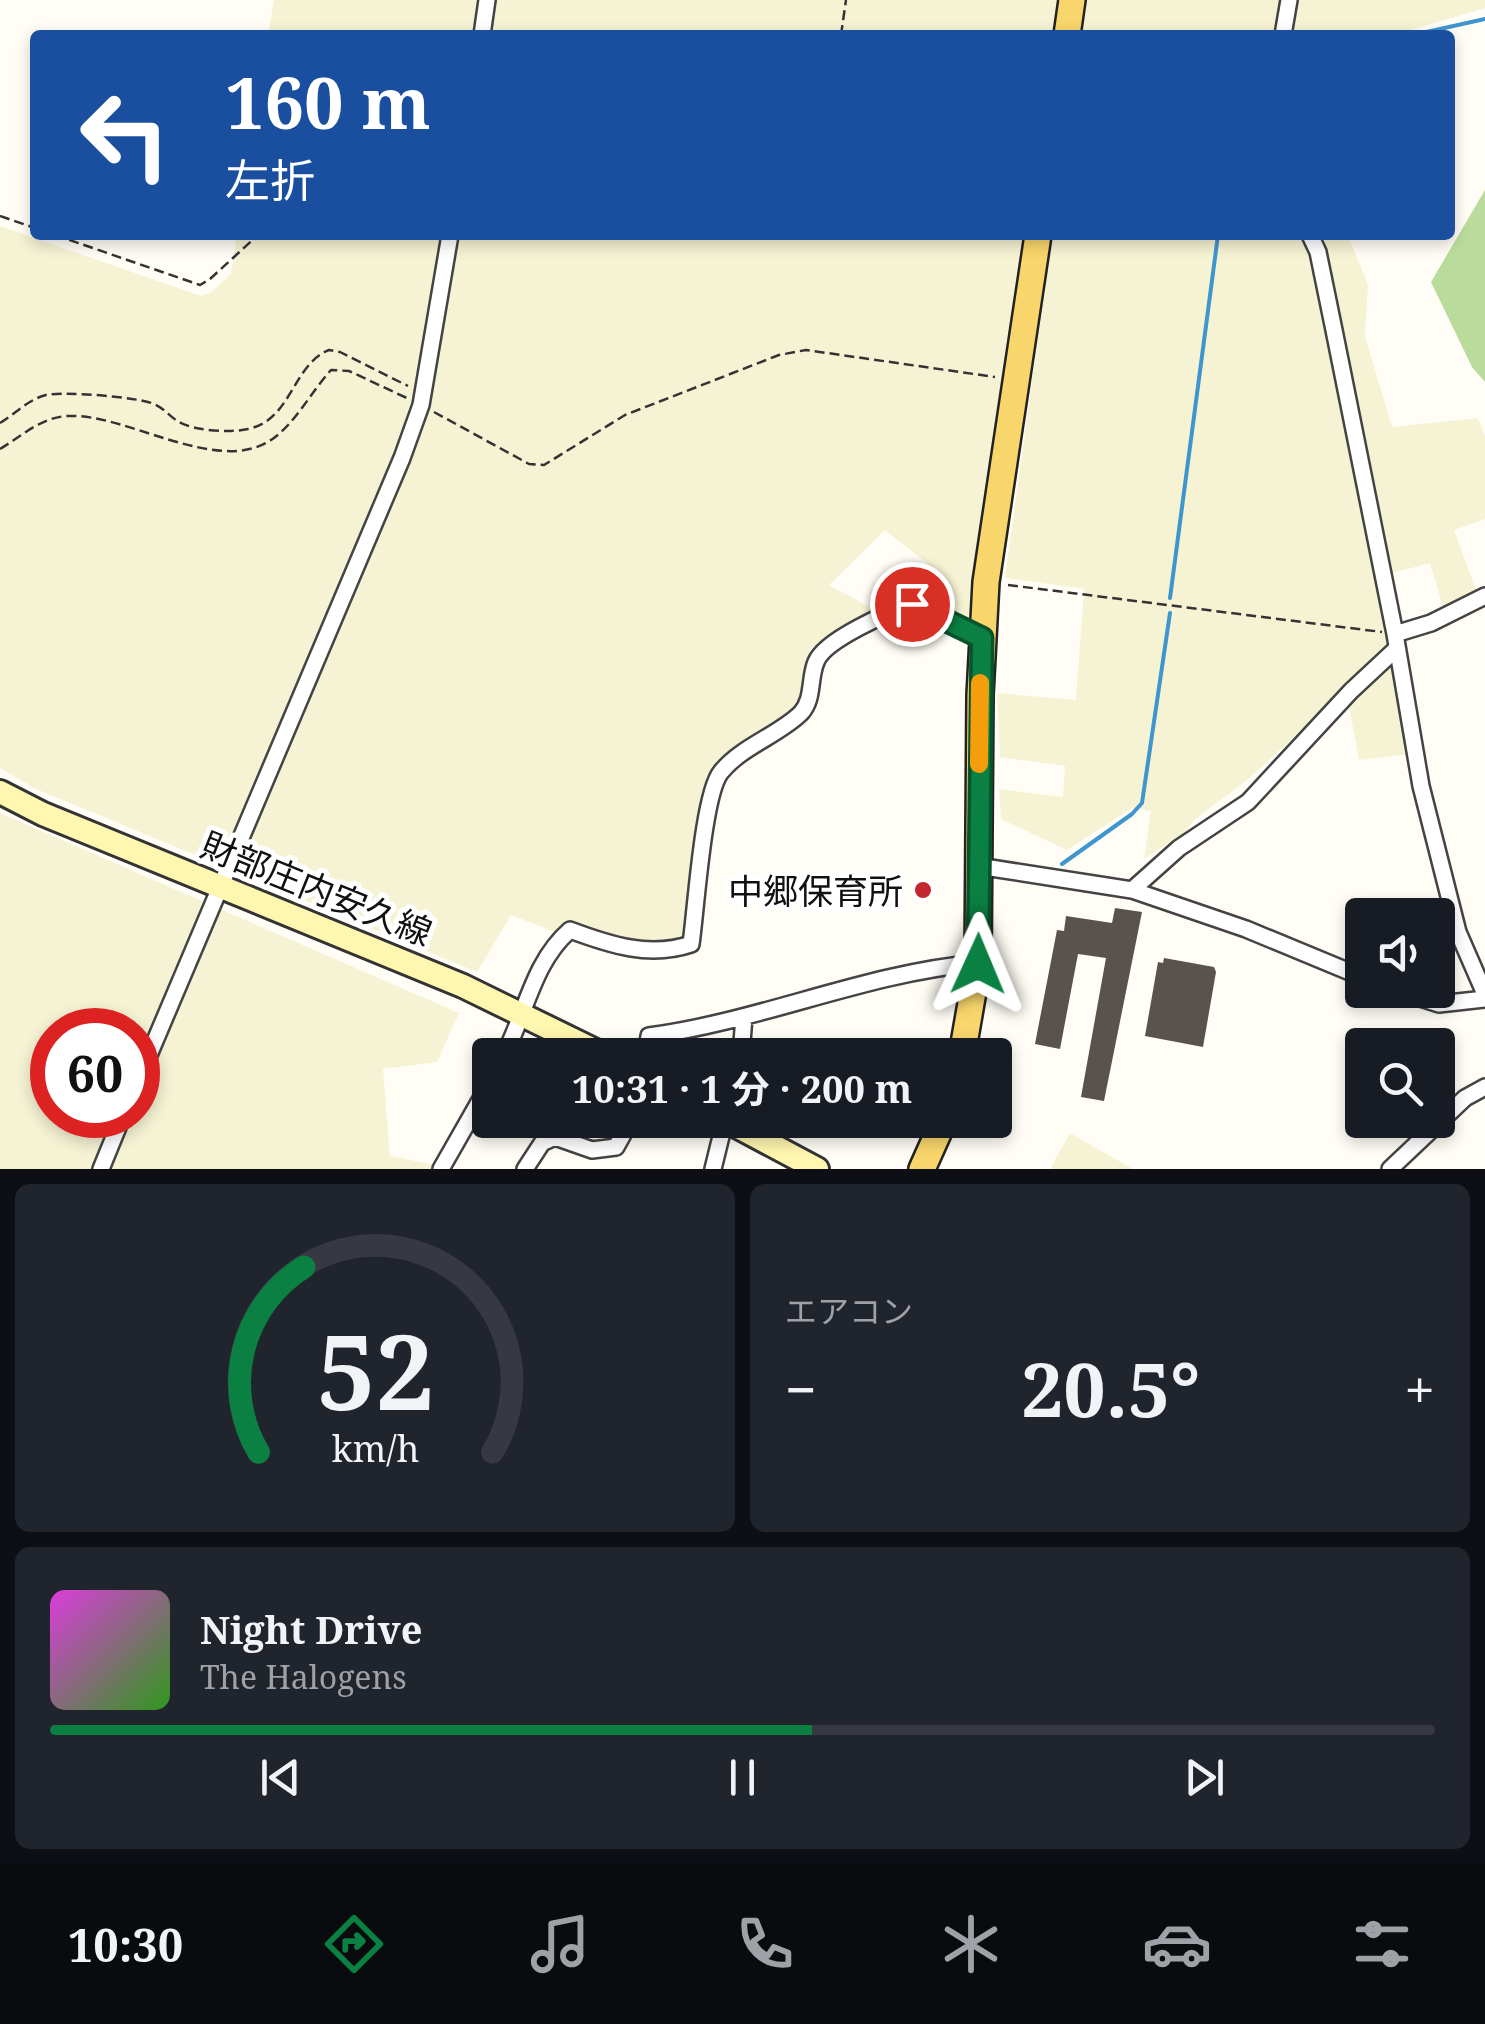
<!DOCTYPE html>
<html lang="ja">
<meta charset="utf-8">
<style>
:root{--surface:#171b24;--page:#20242c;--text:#f1f3f6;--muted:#9ea1a6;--line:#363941;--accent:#0b8043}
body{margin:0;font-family:"Noto Serif","Noto Sans JP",serif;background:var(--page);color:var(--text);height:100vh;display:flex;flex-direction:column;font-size:38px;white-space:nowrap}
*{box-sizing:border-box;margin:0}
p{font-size:32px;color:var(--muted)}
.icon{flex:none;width:55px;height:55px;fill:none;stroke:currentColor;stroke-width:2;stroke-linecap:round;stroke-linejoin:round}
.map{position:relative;height:1169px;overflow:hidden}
.drawer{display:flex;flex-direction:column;gap:15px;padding:15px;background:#0d0f14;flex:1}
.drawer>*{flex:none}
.banner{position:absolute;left:30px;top:30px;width:1425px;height:210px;border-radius:10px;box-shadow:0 5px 15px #0003;background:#1a4fa0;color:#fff;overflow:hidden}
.tools{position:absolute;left:1345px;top:898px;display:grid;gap:20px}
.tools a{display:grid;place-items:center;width:110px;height:110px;border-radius:10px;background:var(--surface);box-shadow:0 5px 15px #0003;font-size:50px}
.speed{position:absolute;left:30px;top:1008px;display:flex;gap:20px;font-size:50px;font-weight:700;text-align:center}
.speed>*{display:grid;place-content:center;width:130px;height:130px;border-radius:50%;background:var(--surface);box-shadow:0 5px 15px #0003;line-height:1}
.speed .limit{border:15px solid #d22;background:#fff;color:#111}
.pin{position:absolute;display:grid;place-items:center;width:85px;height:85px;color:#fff;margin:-42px;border:5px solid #fff;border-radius:50%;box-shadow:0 2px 10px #0007}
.me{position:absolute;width:110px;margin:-55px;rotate:1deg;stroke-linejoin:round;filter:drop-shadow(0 0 8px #0008)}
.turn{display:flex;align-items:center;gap:35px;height:210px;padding:0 30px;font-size:45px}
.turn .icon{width:130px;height:130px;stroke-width:2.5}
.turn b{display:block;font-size:70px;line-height:85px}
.big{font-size:75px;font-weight:700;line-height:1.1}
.drawer .card{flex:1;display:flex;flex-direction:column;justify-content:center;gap:15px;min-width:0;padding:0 35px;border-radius:15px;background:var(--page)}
.drawer .dial{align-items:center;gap:0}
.dial svg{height:260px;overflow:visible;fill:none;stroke:var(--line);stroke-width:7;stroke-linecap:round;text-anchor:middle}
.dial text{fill:var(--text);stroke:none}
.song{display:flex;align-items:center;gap:30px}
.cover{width:120px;height:120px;border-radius:15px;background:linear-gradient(135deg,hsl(300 70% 55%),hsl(110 70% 35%))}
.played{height:10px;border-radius:5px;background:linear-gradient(90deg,var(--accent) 55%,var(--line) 55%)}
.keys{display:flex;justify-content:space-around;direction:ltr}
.heat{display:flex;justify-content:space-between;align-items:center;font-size:55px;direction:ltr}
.drawer .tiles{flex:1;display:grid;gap:15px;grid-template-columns:1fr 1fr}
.card:last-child{grid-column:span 2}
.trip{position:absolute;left:472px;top:1038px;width:540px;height:100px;border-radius:10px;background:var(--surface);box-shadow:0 5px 15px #0003;font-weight:700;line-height:100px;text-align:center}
.tabs{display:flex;height:160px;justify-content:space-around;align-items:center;background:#090b0e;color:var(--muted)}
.tabs .icon{width:70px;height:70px}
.tabs .on{color:var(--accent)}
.tabs b{font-size:45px;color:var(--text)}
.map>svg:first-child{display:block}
</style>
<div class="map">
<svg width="1485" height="1169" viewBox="0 0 1485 1169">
<rect width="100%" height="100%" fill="#fffdf5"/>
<path fill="#f6f3d4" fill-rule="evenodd" d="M274,0H1057L1054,35H268Z
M1083,0H1485V8L1394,35H1079Z
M0,226L201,296L212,292L231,274L237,235H1024L968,627L910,595L928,564L885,530L829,585L875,610L825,637L810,649L803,696L795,708L715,768L706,785L694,839L686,938L678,941L627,943L563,927L555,932L511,915L477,972L36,789L0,768Z
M1052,235H1348L1368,285L1365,336L1392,427L1478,418L1485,436V519L1454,530L1476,590L1444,610L1430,563L1378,577L1410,754L1359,760L1346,689L1246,781L1194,820L1185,832L1144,859L1151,811L1132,808L1067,850L1001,819L999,789L1063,797L1065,766L1000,757L997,693L1076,700L1084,589L1005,578Z
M0,813L459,1013L437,1062L383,1069L390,1156L436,1165L434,1169H0ZM52,1030H138V1115H52Z
M1070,1133L1133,1169H1050Z"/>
<path fill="#b9dc9c" d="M1485,190V382L1472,367L1431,282Z"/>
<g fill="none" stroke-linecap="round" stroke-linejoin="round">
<path stroke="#3f96cf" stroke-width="4" d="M1413,35L1485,19
M1170,598L1218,235
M1062,864L1132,814L1142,803L1170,613"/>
</g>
<path fill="#5a524d" d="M1115,908L1142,912L1104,1101L1081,1097L1106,958L1078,954L1060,1049L1035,1044L1057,930L1064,931L1066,916L1112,923Z
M1164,958L1214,967L1216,972L1203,1047L1145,1036L1158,962L1163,963Z"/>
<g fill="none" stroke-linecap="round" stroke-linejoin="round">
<defs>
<path id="minor" d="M482,35L487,0
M1283,35L1289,0
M1310,235L1318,252L1334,330L1395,634L1421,786L1458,932L1485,994
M1395,634L1431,623L1485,596
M978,866L1132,890L1246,929L1362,977
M1132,890L1179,848L1248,802L1351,691L1396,649
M1395,990L1439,1004L1485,999
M504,1055C526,1013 533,962 570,930C610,945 650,958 691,944C696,910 703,794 721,772C742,746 779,735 801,713C814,699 809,678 816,662C824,640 889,612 912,604L982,639
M646,1055L649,1036C761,1021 865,973 978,963
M741,1055L744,1017
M138,1081L402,458L421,405L450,235
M101,1169L123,1115
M441,1169L490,1083
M525,1169L542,1143L555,1137L592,1150L616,1147L631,1120
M713,1169L725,1120
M1390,1169L1465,1098L1485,1087"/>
<path id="secondary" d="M0,792L43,814L463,986L604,1055
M725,1120L817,1169"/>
<path id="primary" d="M1067,35L1072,0
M962,1055L978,963L980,695L986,582L1038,235
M922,1169L944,1120"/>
</defs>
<use href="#minor" stroke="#444" stroke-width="20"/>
<use href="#secondary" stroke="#333" stroke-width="28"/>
<use href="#primary" stroke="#222" stroke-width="30"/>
<path stroke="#333" stroke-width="2.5" stroke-dasharray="10 5" stroke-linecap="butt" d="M841,35L846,0
M0,216L35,228
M55,235L200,285L210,279L258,235
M525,235H562
M434,412L529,464L544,465L625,415L779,355L806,350L995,377
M0,423C15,414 29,399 46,395C63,391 139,397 154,404C164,408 170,417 179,422C195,431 231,433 248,429C292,420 292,365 329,350L340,352L408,386
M0,449C22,436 41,417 68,416C127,413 217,476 271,440C295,424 311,392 331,370L349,371L409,399
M1008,585L1382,632"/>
<use href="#minor" stroke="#fff" stroke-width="15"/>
<use href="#secondary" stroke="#fff6b0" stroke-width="22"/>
<use href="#primary" stroke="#f9d66b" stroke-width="25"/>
</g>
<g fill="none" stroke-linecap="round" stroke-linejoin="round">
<defs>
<path id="route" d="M912,604L982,638L978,964"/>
</defs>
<use href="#route" stroke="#07532c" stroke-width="25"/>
<use href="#route" stroke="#0b8043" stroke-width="18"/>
<path stroke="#f59e0b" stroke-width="18" d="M979,764L980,683"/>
</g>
<circle fill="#c4262e" stroke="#fff" stroke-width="4" cx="923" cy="890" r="10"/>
<g text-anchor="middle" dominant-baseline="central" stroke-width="10" stroke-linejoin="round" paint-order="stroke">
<g font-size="35" fill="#111" stroke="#fff">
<text transform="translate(317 888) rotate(22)">財部庄内安久線</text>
</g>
<g font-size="35" fill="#111" stroke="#fff" text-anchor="end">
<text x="903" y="890">中郷保育所</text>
</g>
</g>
</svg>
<div class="tools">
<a><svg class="icon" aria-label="sound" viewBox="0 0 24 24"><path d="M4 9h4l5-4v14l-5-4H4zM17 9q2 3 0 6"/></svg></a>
<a><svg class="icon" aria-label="search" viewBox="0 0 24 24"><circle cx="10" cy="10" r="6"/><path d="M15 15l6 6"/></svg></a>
</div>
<div class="speed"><div class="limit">60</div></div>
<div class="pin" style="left:912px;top:604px;background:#d93025"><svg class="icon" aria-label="arrive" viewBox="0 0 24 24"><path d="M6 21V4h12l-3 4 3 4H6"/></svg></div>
<svg class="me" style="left:978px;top:964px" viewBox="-20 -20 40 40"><path d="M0-17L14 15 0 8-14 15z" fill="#0b8043" stroke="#fff" stroke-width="4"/></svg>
<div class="trip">10:31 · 1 分 · 200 m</div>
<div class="banner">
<div class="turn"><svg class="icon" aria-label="left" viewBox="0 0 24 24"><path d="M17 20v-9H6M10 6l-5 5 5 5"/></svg><div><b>160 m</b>左折</div></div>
</div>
</div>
<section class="drawer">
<div class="tiles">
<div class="card dial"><svg viewBox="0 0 100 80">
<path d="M14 69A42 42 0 1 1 86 69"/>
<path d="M14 69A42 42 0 0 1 28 12" stroke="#0b8043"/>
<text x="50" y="56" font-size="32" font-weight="700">52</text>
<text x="50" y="72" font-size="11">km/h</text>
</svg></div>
<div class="card"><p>エアコン</p>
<div class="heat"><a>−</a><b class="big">20.5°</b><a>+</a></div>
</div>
<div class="card">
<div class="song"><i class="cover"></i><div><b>Night Drive</b><p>The Halogens</p></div></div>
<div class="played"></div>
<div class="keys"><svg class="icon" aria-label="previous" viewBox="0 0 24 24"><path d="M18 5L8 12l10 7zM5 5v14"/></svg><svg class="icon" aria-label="pause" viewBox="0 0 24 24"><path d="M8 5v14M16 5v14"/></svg><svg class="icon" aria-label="next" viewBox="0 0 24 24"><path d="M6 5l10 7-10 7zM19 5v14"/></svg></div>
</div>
</div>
</section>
<nav class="tabs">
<b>10:30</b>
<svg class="icon on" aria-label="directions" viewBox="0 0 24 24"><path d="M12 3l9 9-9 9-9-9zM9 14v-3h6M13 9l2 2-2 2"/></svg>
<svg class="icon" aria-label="music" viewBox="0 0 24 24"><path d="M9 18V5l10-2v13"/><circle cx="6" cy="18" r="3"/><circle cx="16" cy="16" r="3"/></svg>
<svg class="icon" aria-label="phone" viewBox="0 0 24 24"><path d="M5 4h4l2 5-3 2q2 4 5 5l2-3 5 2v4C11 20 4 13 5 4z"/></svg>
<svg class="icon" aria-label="climate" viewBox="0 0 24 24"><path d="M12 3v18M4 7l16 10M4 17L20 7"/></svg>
<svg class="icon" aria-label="car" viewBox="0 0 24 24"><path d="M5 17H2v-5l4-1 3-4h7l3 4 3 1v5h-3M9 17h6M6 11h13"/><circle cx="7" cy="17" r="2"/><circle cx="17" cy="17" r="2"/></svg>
<svg class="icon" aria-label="filters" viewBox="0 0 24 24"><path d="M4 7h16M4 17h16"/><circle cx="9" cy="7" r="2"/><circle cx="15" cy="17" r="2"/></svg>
</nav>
